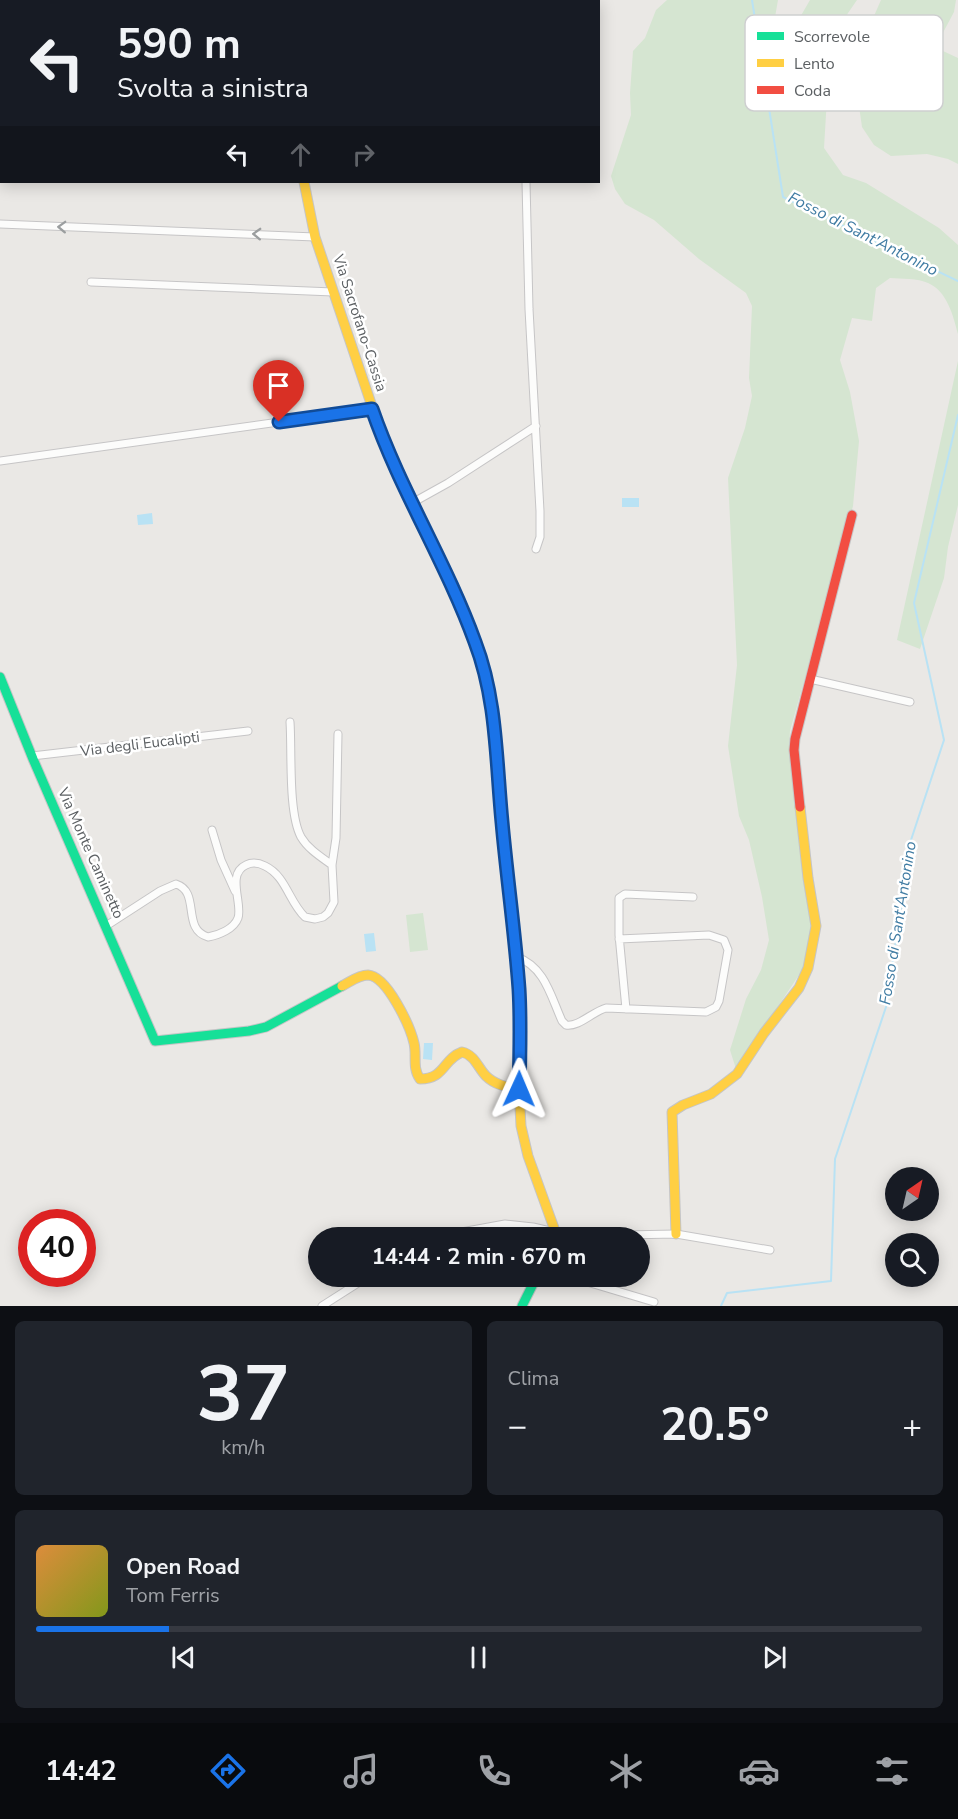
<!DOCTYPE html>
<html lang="it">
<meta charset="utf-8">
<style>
:root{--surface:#171b24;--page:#20242c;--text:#f1f3f6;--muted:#9ea1a6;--line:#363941;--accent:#1a73e8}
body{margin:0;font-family:"Nunito Sans",sans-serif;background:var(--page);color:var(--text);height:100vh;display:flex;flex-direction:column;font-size:22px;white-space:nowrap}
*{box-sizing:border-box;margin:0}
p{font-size:20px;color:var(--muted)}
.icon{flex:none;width:33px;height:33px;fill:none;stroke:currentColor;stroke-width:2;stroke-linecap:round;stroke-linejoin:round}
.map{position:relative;height:1306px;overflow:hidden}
.details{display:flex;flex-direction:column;gap:15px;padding:15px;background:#0d0f14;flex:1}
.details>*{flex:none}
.guide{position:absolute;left:0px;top:0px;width:600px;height:183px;box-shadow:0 3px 15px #0003;background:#171b24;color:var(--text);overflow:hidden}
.needle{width:39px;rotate:34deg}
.controls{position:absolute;left:885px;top:1167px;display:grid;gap:12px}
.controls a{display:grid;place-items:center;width:54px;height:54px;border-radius:50%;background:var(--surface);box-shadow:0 3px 15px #0003;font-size:30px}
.speed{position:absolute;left:18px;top:1209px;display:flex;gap:12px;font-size:30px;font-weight:700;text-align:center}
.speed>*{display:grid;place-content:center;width:78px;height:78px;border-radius:50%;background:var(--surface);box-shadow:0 3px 15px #0003;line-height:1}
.speed .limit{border:9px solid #d22;background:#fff;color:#111}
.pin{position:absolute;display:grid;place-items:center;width:51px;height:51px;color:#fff;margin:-62px -26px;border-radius:50% 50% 50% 0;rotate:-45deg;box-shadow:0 0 6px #0007}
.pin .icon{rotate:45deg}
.me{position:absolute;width:66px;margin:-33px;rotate:1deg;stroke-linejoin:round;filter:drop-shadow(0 0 4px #0008)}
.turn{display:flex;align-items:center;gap:21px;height:126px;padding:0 18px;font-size:27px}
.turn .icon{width:78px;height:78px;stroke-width:2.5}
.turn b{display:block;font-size:42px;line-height:51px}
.lanes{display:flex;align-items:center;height:57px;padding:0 18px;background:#0003;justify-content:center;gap:30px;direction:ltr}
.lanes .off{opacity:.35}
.big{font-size:45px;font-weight:700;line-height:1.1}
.details .tile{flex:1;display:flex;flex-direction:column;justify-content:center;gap:9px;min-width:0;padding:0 21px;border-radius:9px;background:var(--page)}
.details .dial{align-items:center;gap:0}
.dial b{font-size:78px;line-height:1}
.song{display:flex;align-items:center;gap:18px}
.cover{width:72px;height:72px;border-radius:9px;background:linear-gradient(135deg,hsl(30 70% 55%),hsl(70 70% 35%))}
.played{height:6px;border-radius:3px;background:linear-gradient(90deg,var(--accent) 15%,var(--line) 15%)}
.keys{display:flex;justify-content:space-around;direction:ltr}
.heat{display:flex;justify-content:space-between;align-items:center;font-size:33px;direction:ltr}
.details .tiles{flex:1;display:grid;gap:15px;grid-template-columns:1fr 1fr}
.tile:last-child{grid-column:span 2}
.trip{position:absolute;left:308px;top:1227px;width:342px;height:60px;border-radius:30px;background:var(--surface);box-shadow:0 3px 15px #0003;font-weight:700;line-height:60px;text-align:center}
.menu{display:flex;height:96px;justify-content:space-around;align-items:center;background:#090b0e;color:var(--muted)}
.menu .icon{width:42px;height:42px}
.menu .active{color:var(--accent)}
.menu b{font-size:27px;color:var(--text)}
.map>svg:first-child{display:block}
</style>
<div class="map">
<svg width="958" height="1306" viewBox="0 0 958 1306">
<rect width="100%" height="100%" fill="#eae8e5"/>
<path fill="#d5e5d1" d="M667,0H778L774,23L782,36L788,38L810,0H857L837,29L829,64L824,148L843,175L866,183L939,228L958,245V334C953,315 947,291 928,283C918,278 901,279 890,278L876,288L872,321L852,318L840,360L850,392L859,441L853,506L790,731L789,751L813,928L805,966L736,1069L730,1050L746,999L761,970L769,940L762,897L749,840L739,816L728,746L737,665L728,478L745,428L752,396L749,378L752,306L746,293L699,259L654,220L625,204L615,189L611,176L631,115L630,93L633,51L645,38L656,10Z
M881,0H956L954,12L938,42L943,51L958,58V164L948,159L927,154L891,156L874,145L862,127L853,64Z
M958,361V505L948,547L944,578L920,649L897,640Z
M423,913L428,950L410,952L406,915Z"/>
<path fill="#b9e2f4" d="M622,498H639V507H622Z
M152,513L153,524L138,525L137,515Z
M374,933L376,951L366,952L364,934Z
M424,1043H433L432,1060L423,1059Z"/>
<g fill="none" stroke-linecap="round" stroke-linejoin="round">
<path stroke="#b9e2f4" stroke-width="2" d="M752,0L783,197L958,281
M721,1306L727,1293L831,1281L835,1159L886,1007L911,840L944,740L914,603L958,415"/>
<defs>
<path id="street" d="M516,0V2
M11,2V0
M0,49L2,42
M526,182L529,309L540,511V537L536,549
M0,224L315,237
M91,282L333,292
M0,461L372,409
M412,503L448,483L536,426
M810,679L910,702
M290,722C292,751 288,813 301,837C308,849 321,857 332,865
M32,756L248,731
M212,830L221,860L235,891
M106,926L160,891L176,884C201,892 181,929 208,937C219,935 234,929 238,918C243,904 226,874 246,865C252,862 259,863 265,866C286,876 289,902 305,917L315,919L323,917L328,913L334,902L332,865L336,838L338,734
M517,957C545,967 551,997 562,1021L566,1025C579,1027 592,1012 606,1008L706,1012L716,1007L719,1001L728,950L724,940L709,935L619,939
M626,1009L619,935V898L625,894L693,897
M429,1238L505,1224L533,1227L571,1236L676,1234L770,1250
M567,1276L654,1302
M322,1306L369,1276"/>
<path id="fast" d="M313,0V2
M396,469L440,560L475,642L488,684L515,942
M0,677L33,759L155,1041L249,1031L266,1027L342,986
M522,1306L537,1276"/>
<path id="slow" d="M304,182L315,237L385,445L396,469
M515,942L521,1030L519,1089L521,1126L528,1156L554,1228V1238
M342,986C350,982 358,975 368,975C387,976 410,1026 414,1043C417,1055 412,1068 420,1079C445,1079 443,1059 462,1052C475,1055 478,1068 486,1076C495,1085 507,1087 519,1089
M676,1234L672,1112L683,1105L711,1094L737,1074L764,1033L799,988L808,968L816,926L808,878L800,807"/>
<path id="jam" d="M800,807L794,750L795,739L852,515"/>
</defs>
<use href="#street" stroke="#c6c5c6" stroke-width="9"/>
<use href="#fast" stroke="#c5c5c6" stroke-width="11"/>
<use href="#slow" stroke="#c5c5c6" stroke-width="11"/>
<use href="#jam" stroke="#c5c5c6" stroke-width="11"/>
<use href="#street" stroke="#fcfcfb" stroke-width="7"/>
<use href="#fast" stroke="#16e098" stroke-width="9"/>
<use href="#slow" stroke="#ffcf43" stroke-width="9"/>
<use href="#jam" stroke="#f24e42" stroke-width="9"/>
</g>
<defs><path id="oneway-chevron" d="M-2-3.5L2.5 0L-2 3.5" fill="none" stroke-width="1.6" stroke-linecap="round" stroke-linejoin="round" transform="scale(1.5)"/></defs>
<g stroke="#9b9e9f">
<use href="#oneway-chevron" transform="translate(62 227) rotate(-178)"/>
<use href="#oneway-chevron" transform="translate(257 234) rotate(-178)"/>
</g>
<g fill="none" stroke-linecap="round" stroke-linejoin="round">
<defs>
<path id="route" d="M279,422L372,409C400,490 446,562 475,642C497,699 496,761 502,822C507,878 515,933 519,989C521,1023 520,1056 519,1089"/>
</defs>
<use href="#route" stroke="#114b97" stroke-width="15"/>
<use href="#route" stroke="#1a73e8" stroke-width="10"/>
</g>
<g text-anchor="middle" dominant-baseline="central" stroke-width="5" stroke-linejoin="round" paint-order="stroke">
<g font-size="15" fill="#5b5f62" stroke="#fff">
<text transform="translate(360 323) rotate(72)">Via Sacrofano-Cassia</text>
<text transform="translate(140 744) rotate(-7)">Via degli Eucalipti</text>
<text transform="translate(91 853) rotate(66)">Via Monte Caminetto</text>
</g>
<g font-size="16" font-style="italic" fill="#407ca3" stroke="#fff">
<text transform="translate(863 234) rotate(27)">Fosso di Sant'Antonino</text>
<text transform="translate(898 923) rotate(-81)">Fosso di Sant'Antonino</text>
</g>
</g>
<rect x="745" y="15" width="198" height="96" rx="9" fill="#fff" stroke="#cecfd0" stroke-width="1.5"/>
<rect x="757" y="32" width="27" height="8" fill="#16e098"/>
<rect x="757" y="59" width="27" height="8" fill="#ffcf43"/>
<rect x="757" y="86" width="27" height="8" fill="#f24e42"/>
<g font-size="16" fill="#5b5f62">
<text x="794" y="42">Scorrevole</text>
<text x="794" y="69">Lento</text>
<text x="794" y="96">Coda</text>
</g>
</svg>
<div class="controls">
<a><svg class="needle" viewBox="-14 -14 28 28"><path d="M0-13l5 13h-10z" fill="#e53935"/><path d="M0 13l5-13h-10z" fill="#9ea1a6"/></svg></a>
<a><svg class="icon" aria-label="search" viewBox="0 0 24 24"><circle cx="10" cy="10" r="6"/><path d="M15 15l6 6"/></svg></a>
</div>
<div class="speed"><div class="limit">40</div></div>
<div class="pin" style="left:279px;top:422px;background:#d93025"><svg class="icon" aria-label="arrive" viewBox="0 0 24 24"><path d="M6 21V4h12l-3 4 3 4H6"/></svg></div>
<svg class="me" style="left:519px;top:1089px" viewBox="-20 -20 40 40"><path d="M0-17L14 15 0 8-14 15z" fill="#1a73e8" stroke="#fff" stroke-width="4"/></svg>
<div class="trip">14:44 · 2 min · 670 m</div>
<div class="guide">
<div class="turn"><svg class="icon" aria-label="left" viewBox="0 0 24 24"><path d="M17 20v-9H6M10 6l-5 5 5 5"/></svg><div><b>590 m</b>Svolta a sinistra</div></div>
<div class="lanes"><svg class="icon" aria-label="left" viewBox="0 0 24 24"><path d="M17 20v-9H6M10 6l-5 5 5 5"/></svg><svg class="icon off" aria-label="ahead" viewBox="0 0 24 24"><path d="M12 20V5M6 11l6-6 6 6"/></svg><svg class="icon off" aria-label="right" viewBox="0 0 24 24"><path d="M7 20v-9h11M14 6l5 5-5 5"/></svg></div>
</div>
</div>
<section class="details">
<div class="tiles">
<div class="tile dial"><b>37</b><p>km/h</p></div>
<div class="tile"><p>Clima</p>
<div class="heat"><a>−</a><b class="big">20.5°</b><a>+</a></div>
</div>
<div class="tile">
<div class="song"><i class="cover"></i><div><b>Open Road</b><p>Tom Ferris</p></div></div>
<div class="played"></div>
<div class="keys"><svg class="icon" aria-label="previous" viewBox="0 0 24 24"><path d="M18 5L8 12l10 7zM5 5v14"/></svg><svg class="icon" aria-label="pause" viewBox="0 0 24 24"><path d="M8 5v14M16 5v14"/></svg><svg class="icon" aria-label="next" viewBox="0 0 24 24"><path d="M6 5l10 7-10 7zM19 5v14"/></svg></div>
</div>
</div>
</section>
<nav class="menu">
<b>14:42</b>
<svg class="icon active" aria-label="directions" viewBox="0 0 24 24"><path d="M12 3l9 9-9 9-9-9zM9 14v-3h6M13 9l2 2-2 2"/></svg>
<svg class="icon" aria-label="music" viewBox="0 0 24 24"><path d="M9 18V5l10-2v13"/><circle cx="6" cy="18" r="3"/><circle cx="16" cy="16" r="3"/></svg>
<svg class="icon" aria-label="phone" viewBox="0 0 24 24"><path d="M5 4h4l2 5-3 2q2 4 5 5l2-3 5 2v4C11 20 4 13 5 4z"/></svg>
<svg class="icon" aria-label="climate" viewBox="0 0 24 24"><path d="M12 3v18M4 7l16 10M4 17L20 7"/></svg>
<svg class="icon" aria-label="car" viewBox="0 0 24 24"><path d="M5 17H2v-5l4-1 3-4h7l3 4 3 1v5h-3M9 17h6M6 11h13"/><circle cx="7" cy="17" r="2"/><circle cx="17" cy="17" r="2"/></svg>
<svg class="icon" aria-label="filters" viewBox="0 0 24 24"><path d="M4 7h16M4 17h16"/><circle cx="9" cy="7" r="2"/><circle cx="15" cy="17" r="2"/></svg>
</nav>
